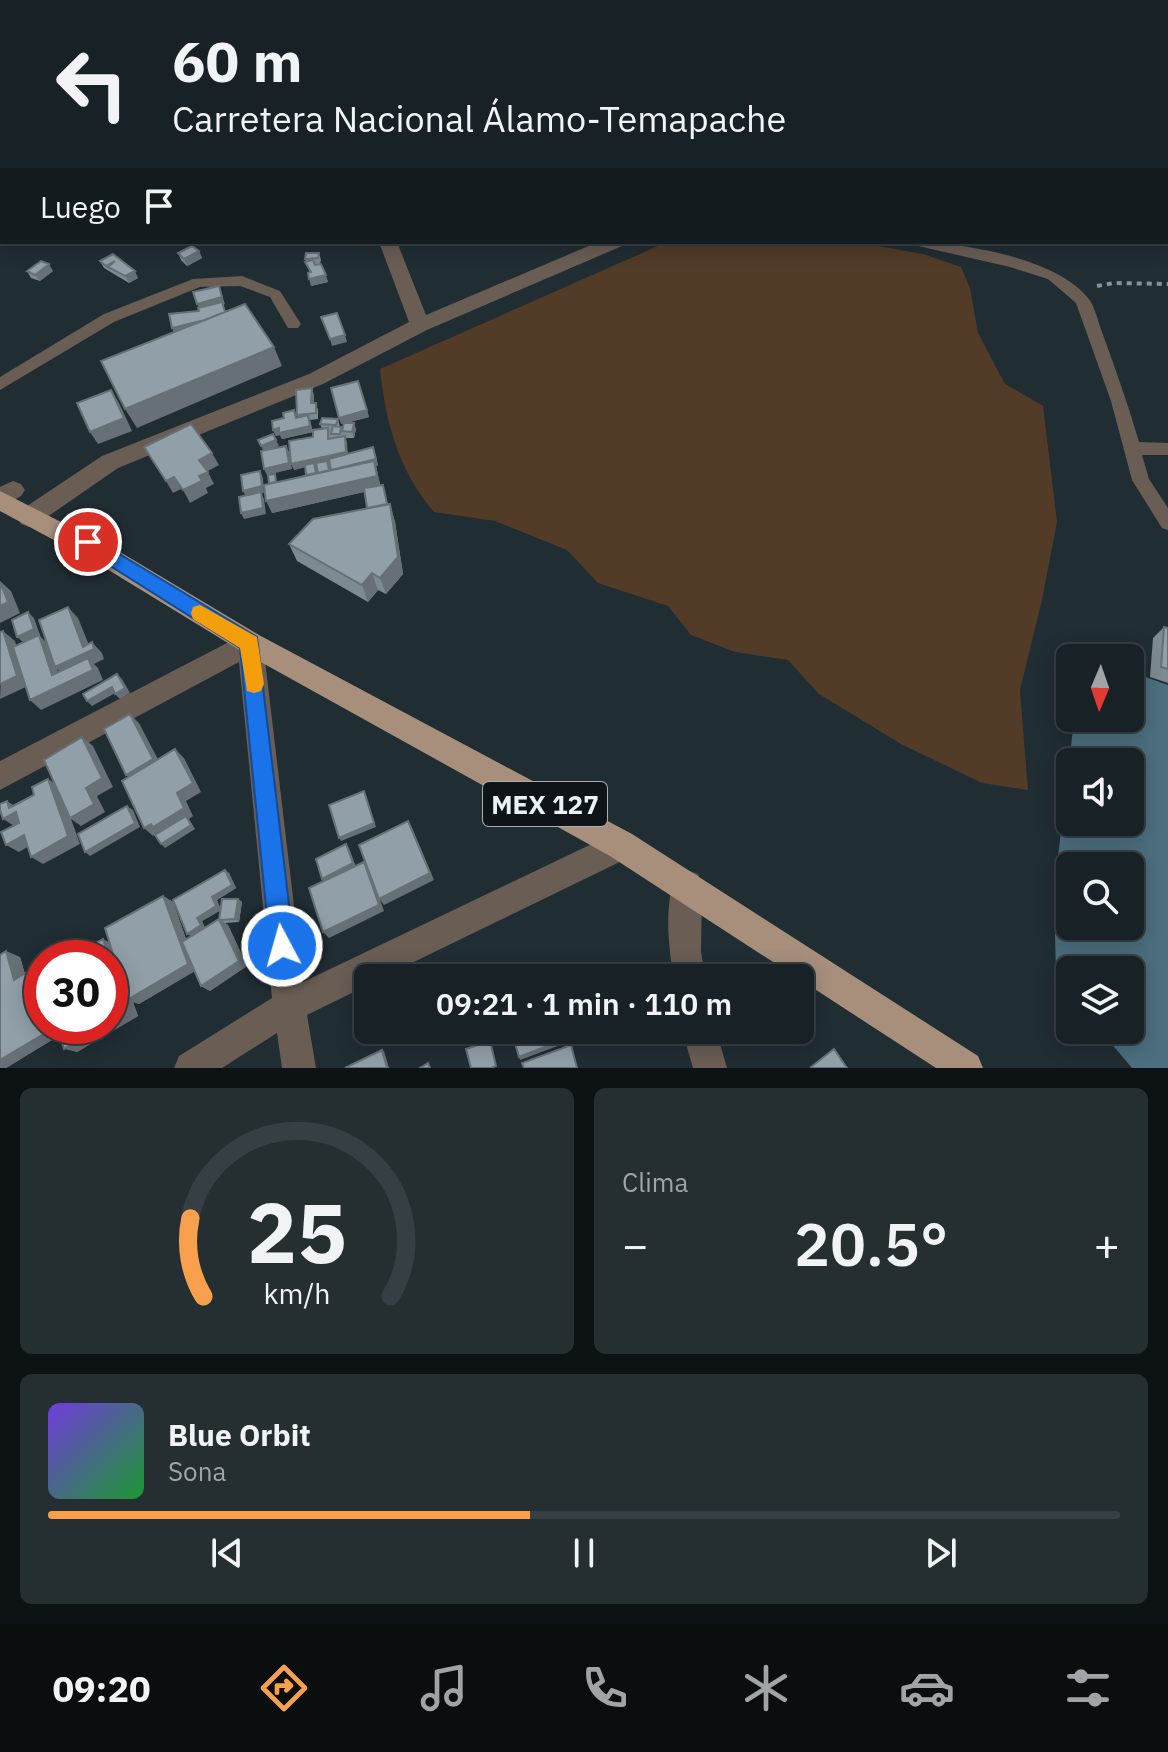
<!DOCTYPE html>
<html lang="es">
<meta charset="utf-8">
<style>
:root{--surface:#182226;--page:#252f32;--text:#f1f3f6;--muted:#9fa4a7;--line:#363f43;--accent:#f9a04d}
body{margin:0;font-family:"IBM Plex Sans",sans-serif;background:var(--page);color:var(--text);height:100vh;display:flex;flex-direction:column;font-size:30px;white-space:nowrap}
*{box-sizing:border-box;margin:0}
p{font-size:26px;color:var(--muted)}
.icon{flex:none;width:44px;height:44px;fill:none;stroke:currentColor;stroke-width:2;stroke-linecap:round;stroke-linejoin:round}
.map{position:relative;height:1068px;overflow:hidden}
.details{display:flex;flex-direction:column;gap:20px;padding:20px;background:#0d1315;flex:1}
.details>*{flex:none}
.banner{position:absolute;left:0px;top:0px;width:1168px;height:244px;box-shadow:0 4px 20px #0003,0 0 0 2px var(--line);background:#182226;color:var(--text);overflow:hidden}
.needle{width:52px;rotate:182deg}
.buttons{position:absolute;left:1056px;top:644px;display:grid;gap:16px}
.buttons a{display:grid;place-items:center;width:88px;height:88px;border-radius:12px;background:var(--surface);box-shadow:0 4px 20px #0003,0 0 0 2px var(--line);font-size:40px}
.speed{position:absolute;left:24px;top:940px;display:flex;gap:16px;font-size:40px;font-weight:700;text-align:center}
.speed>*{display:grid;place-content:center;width:104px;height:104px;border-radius:50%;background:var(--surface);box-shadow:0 4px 20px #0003,0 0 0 2px var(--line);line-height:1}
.speed .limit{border:12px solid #d22;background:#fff;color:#111}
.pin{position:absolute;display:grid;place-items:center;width:68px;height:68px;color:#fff;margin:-34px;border:4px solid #fff;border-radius:50%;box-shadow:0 2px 8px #0007}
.me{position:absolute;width:88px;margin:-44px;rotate:354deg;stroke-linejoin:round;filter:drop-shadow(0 0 6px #0008)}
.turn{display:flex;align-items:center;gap:28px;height:168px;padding:0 40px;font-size:36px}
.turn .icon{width:104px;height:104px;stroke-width:2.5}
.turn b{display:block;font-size:56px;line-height:68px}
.then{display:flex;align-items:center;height:76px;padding:0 40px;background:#0003;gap:16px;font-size:30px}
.big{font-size:60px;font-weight:600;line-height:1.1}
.details .tile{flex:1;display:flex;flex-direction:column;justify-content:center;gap:12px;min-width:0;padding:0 28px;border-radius:12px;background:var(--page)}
.details .dial{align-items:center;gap:0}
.dial svg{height:208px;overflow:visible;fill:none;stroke:var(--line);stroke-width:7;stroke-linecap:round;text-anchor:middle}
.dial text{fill:var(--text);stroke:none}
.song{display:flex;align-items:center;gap:24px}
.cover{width:96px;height:96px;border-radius:12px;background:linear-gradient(135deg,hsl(260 70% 55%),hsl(130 70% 35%))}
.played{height:8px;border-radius:4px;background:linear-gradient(90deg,var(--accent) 45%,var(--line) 45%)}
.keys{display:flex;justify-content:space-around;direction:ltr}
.heat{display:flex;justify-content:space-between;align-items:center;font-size:44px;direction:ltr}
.details .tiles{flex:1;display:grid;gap:20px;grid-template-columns:1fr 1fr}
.tile:last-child{grid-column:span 2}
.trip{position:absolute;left:354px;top:964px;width:460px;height:80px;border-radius:12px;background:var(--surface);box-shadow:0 4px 20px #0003,0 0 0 2px var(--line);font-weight:600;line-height:80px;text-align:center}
.tab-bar{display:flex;height:128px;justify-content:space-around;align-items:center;background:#0a0e0f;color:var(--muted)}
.tab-bar .icon{width:56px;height:56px}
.tab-bar .selected{color:var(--accent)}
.tab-bar b{font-size:36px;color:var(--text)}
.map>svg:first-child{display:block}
</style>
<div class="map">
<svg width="1168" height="1068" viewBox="0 0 1168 1068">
<rect width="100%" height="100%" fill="#202d33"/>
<path fill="#523b27" d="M667,242H856L923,254L961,267L970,288L978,333L1005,384L1043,406L1057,522L1042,600L1020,690L1028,790L982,783L901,744L819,694L788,660L735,652L691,635L668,606L598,583L567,550L495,521L434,512C398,470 386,423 380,369Z"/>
<path fill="#4c6e7e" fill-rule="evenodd" d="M1140,675L1168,685V1068H1132L1100,1030H1130V970H1070V994L1056,977L1054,891L1073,729L1079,718H1130V679ZM1070,762H1130V822H1070ZM1070,866H1130V926H1070Z"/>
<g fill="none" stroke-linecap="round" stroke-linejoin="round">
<path stroke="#889297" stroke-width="4" stroke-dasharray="5 5" stroke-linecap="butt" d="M1097,286L1114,283L1168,284"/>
<path fill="#695d54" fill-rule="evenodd" d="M1077,0H1090L1091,2H1078Z
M912,242C960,242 1057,258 1088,298C1095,306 1098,322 1102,332C1115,368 1128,404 1139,442L1168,443V455H1142L1149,479L1168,508V530L1162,528L1132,480L1111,401L1076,303L1048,279L1010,267L914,245Z
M242,276L280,291L301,324L298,328H288L270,297L240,286L200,287L114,322L0,390V377L104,314L193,279Z"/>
<path fill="#695d54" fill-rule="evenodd" d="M287,0H301L302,2H288Z
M1168,1V10H1166V2H1163Z
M379,242H397L426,315L598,242H624L622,246L427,330L323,384L118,468L37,524L29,527L21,524L17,517L21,510L102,456L309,374L409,322Z
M13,481L21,484L25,490L21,496L0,508V487Z
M250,631L259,635L263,643L303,982L621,830L632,834L636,845L632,856L381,978H368V985L307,1015L316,1068H282L277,1033L222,1068H174L179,1056L272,998L239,662L0,790V761Z
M687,870L698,874L702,885L701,952L706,978H674C668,947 664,904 676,874Z
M682,1030H716L727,1068H693Z"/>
<path fill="#a78f7c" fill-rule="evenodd" d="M0,491L120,552L259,635L632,834L978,1056L983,1068H936L610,856L241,651L102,566L0,511Z"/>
</g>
<path fill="#7d8a90" d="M199,251L202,258L187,266L181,260L178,253Z
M319,253L321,260L320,264L328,282L311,286L310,273L305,259Z
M100,261L138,278L129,283L104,268Z
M27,271H53L40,281L31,278Z
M358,381L369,417L346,423L356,429L354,438H345L348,454L373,447L378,465L376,466L380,485L388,504H390L395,522L403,574L386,594L378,590L368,602L297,561L289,544L367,508L364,492L272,513L278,482L306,475L305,467L294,470L313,437L322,429L320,424L338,419L340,427H341L342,430L344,423L341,424Z
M314,395V403L318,409V419L310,420L313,432L282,439L280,435L276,436L273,430L298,418L297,415Z
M1164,627L1168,628V683L1150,677L1153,638Z
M225,870L229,873L236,888L217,900L221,910L202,921L205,928L219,919L238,899L242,902L239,922L225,923L228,925L247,966L210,991L201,986L194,971L139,1004L133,1002L138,1016L77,1052L60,1035L6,1068H0L20,957L25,974L29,971L42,975V1026L110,943L163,896L173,902L186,939L192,936Z"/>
<path fill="#667076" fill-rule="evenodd" d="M199,251L202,258L187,266L184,259Z
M49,264L53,271L40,281L35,275Z
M135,271L138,278L129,283L125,276Z
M326,275L328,282L311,286L309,279Z
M219,286L225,304L223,305L228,322L175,335L172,328L200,311L197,304Z
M345,335L347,342L332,346L330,339Z
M274,347L282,366L137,428L125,409Z
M312,388L314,395L313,410L311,403Z
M111,390L119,403L132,431L98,444L90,432Z
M367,410L369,417L341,424L339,418Z
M308,415L313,432L282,439L280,435L276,436L273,430Z
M354,423L356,429L354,438L352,432Z
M345,436L347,442L348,458L328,463L331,477L328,463L315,465L318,480L314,465L294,470L291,464Z
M276,440L279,446L264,452L261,446Z
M286,446L289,452L292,469L267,475L264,469Z
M212,453L219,465L206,472L199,460Z
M376,459L378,465L376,466L381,488L272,513L266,501L333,478Z
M260,471L263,478L264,493H261L264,499L266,514L244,519L241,513L246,497L243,491Z
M208,472L214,484L206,488L208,493L190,503L183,490L199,476Z
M174,477L181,489L173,493L166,481Z
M390,504L395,522L403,574L386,594L380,578Z
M372,573L378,590L368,602L362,585Z
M0,581L11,591L20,613L0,623Z
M68,607L78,618L91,650L92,642L102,653L104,659L94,664L98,668L103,680L41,710L30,700L52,675L39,635L50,646L83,647ZM57,669L66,677L62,684Z
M28,612L34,618L40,635L23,642L17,637Z
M3,631L15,641L28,686L0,699Z
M117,674L122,679L130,693L120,699L115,694Z
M112,687L117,692L92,706L87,701Z
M130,714L139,723L162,767L136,783L126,775Z
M82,737L93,746L113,787L97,796L105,812L81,826L71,819L80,844L43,864L31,857L48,779L60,787L86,788Z
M175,749L184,758L201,792L186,801L193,816L189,819L195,829L165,848L161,844L159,832L153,836L144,828L177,793Z
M364,791L376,827L341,841L339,838Z
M7,801L19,809L29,820L16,827L3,819L9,808Z
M127,806L133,810L140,827L90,856L85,852Z
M412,828L434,880L384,905L380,900L384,911L329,938L323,932L364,862L369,869Z
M24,835L36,842L19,852L6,845Z
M346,844L349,848L356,867L325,882L322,879Z
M225,870L229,873L236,888L217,900L221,910L202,921L205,928L192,937L187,934L212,897Z
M163,896L173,902L197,970L139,1004L133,1002L138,1016L77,1052L64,1049L102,1026H110V958H109L103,939L114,945Z
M238,899L242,902L239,922L235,919Z
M219,919L228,925L247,966L210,991L201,986Z
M6,951L20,957L28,985L14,980Z
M29,971L42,975V1015Z
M45,1026H58L60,1035L6,1068H0V1060Z
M491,1030L494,1031L459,1045L457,1044Z
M570,1037L571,1041L520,1060L519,1057Z
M382,1050L384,1051L389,1068H387Z"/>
<path fill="#91a0a8" stroke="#667076" stroke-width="2" d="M217,0H256L244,2H218Z
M192,246L199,251L184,259L178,253Z
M306,253H319L318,258L305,259Z
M113,254L135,271L125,276L108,267L115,261L106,266L100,261Z
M313,260L315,265L321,264L326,275L309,279L308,273L311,272L305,262Z
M41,261L49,264L35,275L27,271Z
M219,286L222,297L197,304L193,292Z
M222,302L225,312L205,320L172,328L169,314L199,311L198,308Z
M245,304L274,347L125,409L101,361Z
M337,313L345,335L330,339L321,317Z
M358,381L367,410L339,418L331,388Z
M312,388L311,403H316V413L297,415L296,390Z
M111,390L124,418L90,432L77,403Z
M294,410L296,418L308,415L310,426L279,433V428L273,430L272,421L284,418L283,413Z
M322,418L338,419L336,425L320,424Z
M344,423H354L352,432L342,431Z
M191,424L212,453L199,460L208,472L199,476L202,481L183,490L174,477L166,481L144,447Z
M333,426L341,427L340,434H331Z
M328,428V439L345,436L346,452L291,464L289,441L313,437V430Z
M273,434L276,440L261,446L258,440Z
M286,446L289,463L264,469L261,451Z
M373,447L376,459L331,470L329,459Z
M327,461L329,470L318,473L316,463Z
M374,461L377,476L266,501L264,485Z
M314,463L316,473L306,475L305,465Z
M260,471L262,486L243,491L241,475Z
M275,474L276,482L269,483L268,475Z
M383,485L387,504L367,508L364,488Z
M261,492L263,508L241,513L239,497Z
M390,504L398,557L380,578L372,573L362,585L289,544L313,519Z
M0,582L8,602L0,606Z
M68,607L83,647L92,642L94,649L55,667L39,620Z
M28,612L34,629L17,637L12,620Z
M1164,627L1168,628V669L1161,667Z
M3,631L17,676L0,684V632Z
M39,635L52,675L88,658L93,670L30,700L13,647Z
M117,674L125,688L115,694L112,687L87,701L83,694Z
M130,714L153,759L126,775L104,729Z
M82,737L102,778L86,788L94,804L70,818L44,760Z
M175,749L193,783L177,793L184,808L153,827L151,824L144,828L122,781Z
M48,779L68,836L31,857L24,835L6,845L1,832L19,823L16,812L3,819L0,810V804L7,801L9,808L34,795L32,787Z
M364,791L374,823L339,838L329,805Z
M127,806L135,823L85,852L78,834Z
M186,816L191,825L161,844L155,835Z
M408,821L430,873L379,899L359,845Z
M346,844L353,863L322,879L316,859Z
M364,862L379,905L323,932L309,888Z
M225,870L232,885L212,897L216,906L197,918L201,925L187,934L173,900Z
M163,896L188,964L127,1000L105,928Z
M222,899H238L235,919L219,920Z
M219,919L239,961L201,986L182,942Z
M103,939L109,958H70Z
M6,951L14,980L29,971L42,1015V1026H45L47,1032L0,1060V955Z
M110,962L126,1012L110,1021Z
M57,1026H102L64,1049Z
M454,1030H491L457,1044Z
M511,1030H568L570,1037L519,1057Z
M490,1041L496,1066L491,1068H471L466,1049Z
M571,1045L577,1068H524L522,1063Z
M834,1049L847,1068H812L811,1067Z
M382,1050L387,1068H345Z
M428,1063L430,1068H420Z"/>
<path fill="#1a73e8" stroke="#114b97" stroke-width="2" d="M88,535L257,637L294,946L291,954L282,958L274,954L270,946L240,648L82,548L79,542L82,537Z"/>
<path fill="#f59e0b" d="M200,605L257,637L264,684L261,691L254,693L247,691L240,648L193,619L191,613L193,607Z"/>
<g text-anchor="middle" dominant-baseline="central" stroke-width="8" stroke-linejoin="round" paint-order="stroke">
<rect fill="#0e1417" stroke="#a8afb3" stroke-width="2" x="483" y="782" width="124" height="44" rx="6"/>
<g font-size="26" font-weight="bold" fill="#eaf2f6">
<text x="545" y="804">MEX 127</text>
</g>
</g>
</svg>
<div class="buttons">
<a><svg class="needle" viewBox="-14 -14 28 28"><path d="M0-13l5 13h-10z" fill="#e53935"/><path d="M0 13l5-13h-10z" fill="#9fa4a7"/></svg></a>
<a><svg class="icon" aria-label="sound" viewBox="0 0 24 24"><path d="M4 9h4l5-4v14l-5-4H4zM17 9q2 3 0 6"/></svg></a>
<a><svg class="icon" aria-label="search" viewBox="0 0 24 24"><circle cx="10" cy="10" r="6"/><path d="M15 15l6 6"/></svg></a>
<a><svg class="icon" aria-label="layers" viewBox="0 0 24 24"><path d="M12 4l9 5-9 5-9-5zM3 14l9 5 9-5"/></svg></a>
</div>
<div class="speed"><div class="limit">30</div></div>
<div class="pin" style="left:88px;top:542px;background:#d93025"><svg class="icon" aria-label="arrive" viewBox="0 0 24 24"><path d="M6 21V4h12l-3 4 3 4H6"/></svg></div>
<svg class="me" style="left:282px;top:946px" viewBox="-20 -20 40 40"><circle r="17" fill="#1a73e8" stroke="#fff" stroke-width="3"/><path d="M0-11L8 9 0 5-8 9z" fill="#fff"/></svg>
<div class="trip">09:21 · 1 min · 110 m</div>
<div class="banner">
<div class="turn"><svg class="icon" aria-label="left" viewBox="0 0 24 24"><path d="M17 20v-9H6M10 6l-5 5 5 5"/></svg><div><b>60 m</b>Carretera Nacional Álamo-Temapache</div></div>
<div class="then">Luego<svg class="icon" aria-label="arrive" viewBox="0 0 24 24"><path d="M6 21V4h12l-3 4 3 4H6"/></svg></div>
</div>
</div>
<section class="details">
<div class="tiles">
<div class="tile dial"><svg viewBox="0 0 100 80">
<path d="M14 69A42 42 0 1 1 86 69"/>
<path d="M14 69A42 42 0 0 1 9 39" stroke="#f9a04d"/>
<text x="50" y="56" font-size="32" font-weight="700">25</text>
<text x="50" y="72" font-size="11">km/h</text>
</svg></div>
<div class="tile"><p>Clima</p>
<div class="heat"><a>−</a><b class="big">20.5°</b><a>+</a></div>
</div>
<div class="tile">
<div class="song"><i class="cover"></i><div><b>Blue Orbit</b><p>Sona</p></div></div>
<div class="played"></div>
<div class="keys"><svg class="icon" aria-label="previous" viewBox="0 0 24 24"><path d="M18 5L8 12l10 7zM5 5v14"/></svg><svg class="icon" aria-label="pause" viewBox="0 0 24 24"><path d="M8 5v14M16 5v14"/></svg><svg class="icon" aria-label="next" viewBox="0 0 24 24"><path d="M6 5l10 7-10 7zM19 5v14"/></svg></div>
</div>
</div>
</section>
<nav class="tab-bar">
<b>09:20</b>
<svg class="icon selected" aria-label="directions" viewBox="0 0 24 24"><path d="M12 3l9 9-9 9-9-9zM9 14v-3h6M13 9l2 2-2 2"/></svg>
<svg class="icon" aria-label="music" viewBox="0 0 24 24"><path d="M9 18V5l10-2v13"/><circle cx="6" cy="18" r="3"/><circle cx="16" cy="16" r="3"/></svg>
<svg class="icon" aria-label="phone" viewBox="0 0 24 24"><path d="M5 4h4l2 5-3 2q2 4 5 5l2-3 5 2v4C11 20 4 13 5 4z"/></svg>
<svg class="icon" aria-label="climate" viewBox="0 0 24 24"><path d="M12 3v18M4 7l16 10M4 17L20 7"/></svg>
<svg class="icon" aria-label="car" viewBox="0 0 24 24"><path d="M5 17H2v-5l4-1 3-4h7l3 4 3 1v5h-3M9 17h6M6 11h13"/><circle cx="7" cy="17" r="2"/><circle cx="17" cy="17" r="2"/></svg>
<svg class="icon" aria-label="filters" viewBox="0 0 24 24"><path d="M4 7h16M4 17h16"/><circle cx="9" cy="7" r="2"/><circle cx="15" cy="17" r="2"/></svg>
</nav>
